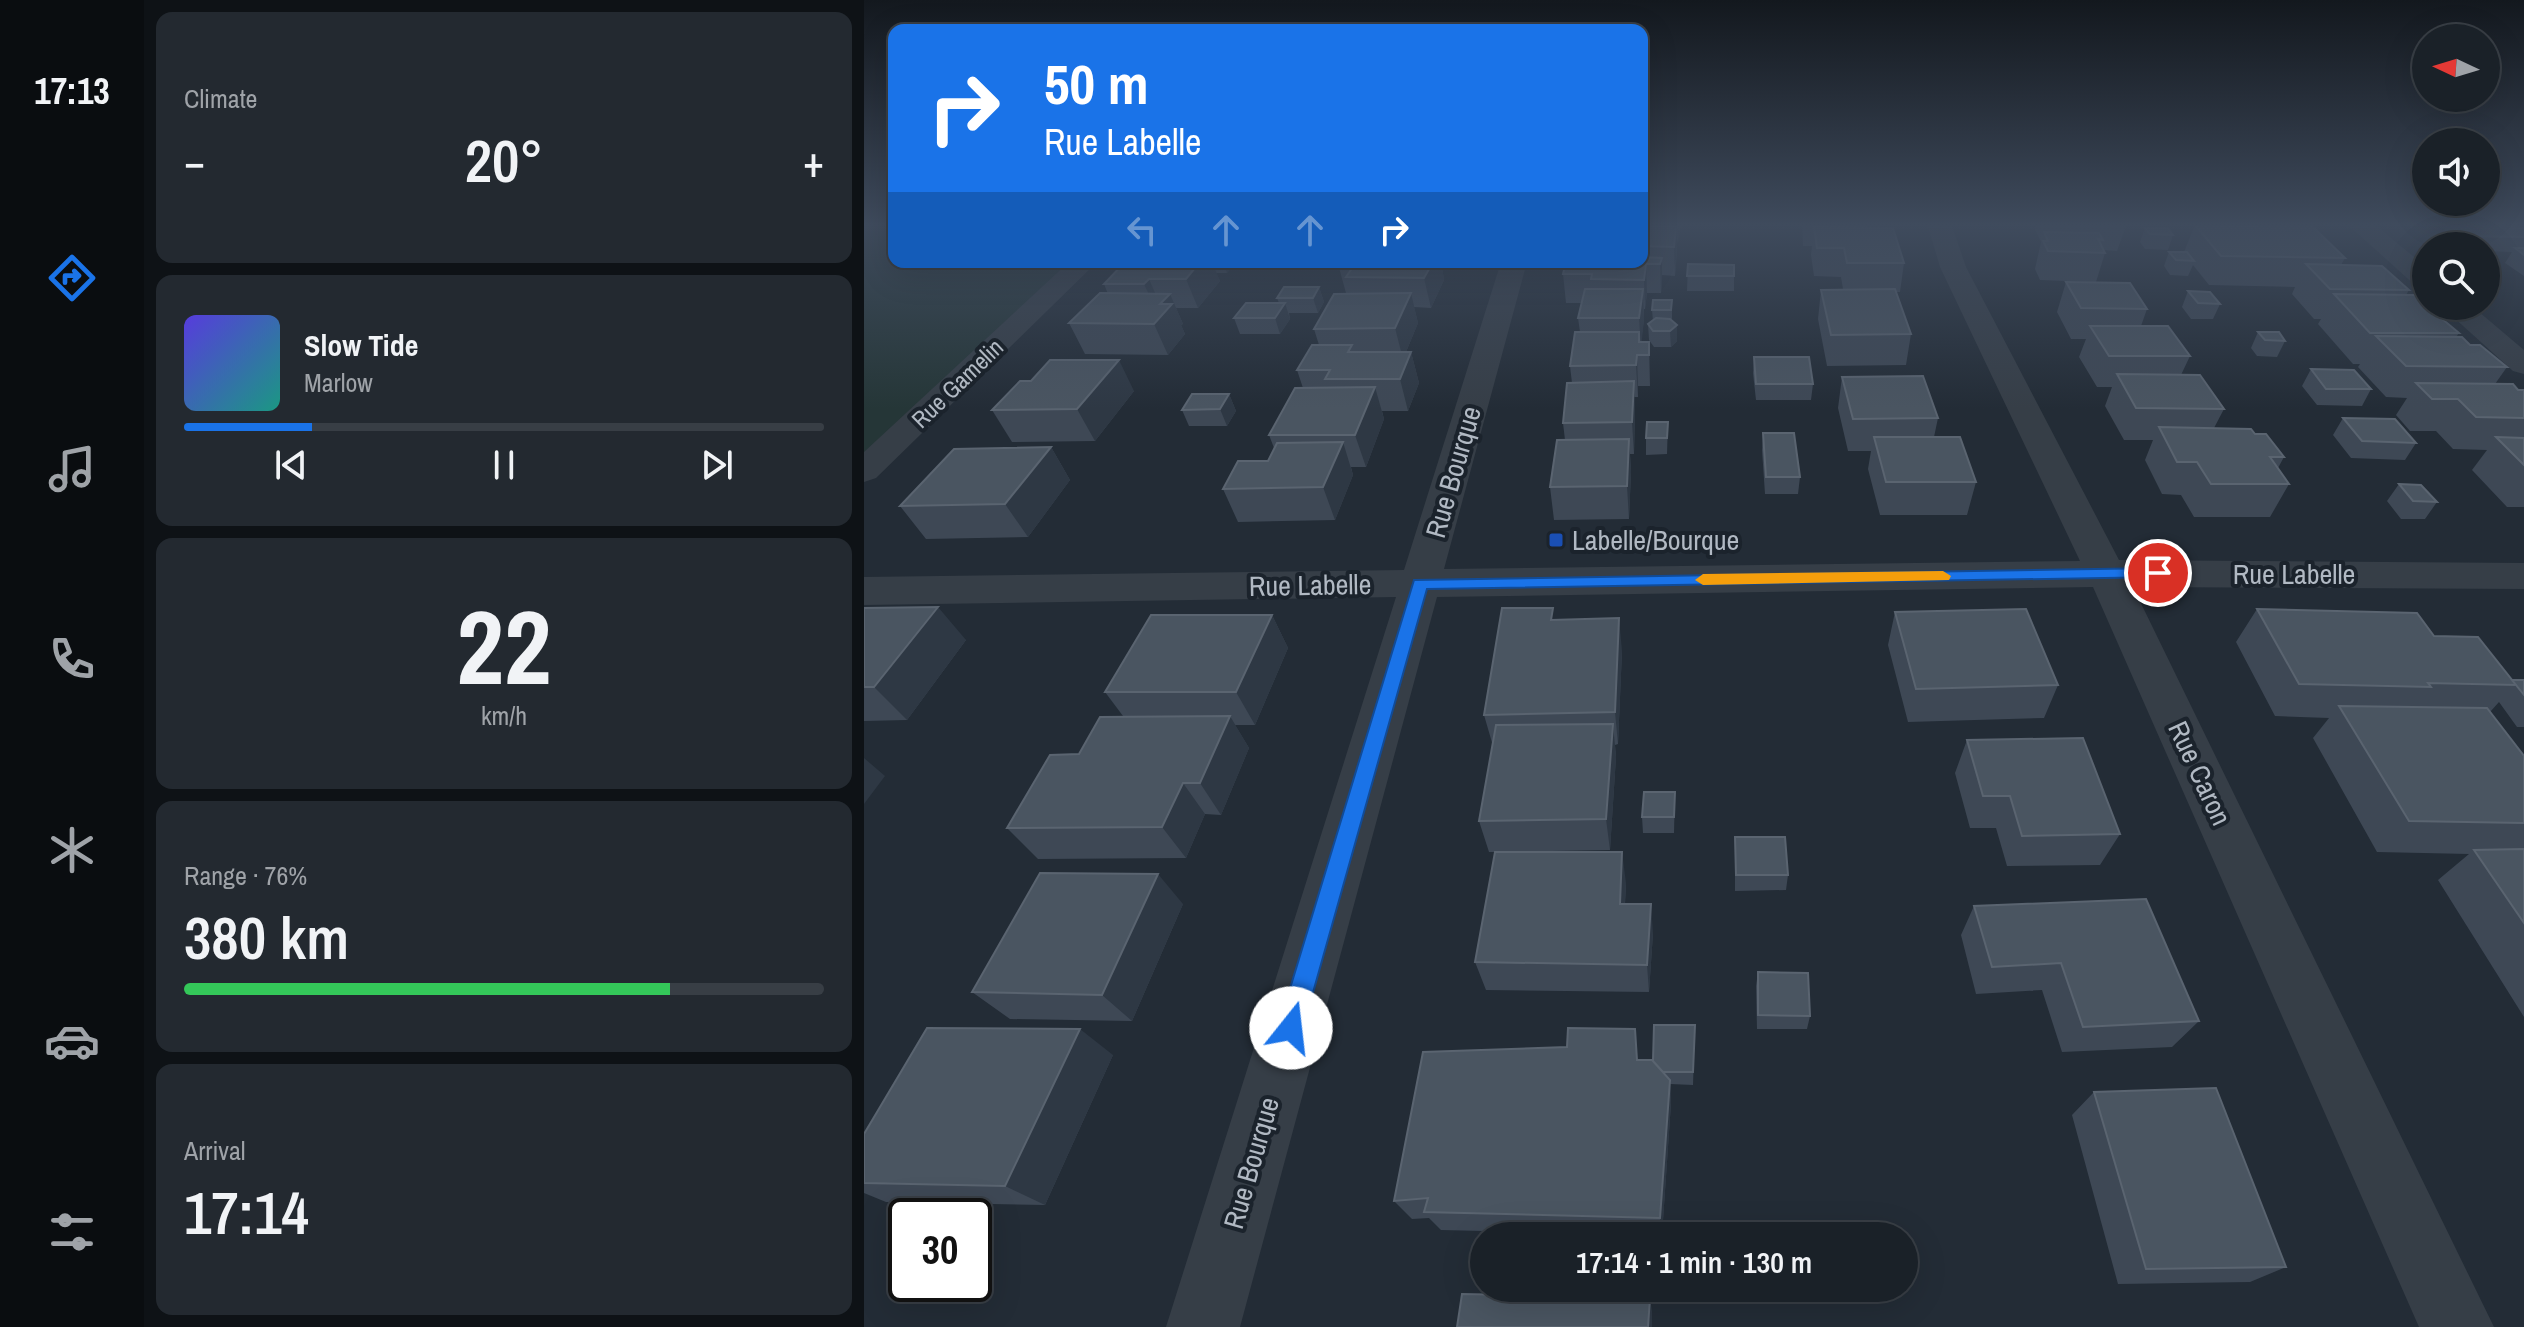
<!DOCTYPE html>
<meta charset="utf-8">
<style>
:root{--surface:#1a2128;--page:#232930;--text:#f1f3f6;--muted:#9fa3a8;--line:#383e45;--accent:#1a73e8}
body{margin:0;font-family:"Archivo Narrow",sans-serif;background:var(--page);color:var(--text);height:100vh;display:flex;flex-direction:column;font-size:30px;white-space:nowrap}
*{box-sizing:border-box;margin:0}
p{font-size:26px;color:var(--muted)}
.icon{flex:none;width:44px;height:44px;fill:none;stroke:currentColor;stroke-width:2;stroke-linecap:round;stroke-linejoin:round}
.map{position:relative;flex:1;overflow:hidden}
.sheet{display:flex;flex-direction:column;gap:12px;padding:12px;background:#0e1216;width:720px}
.sheet>*{flex:none}
.guide{position:absolute;left:24px;top:24px;width:760px;height:244px;border-radius:16px;box-shadow:0 8px 32px #0002,0 0 0 2px var(--line);background:#1a73e8;color:#fff;overflow:hidden}
.needle{width:52px;rotate:274deg}
.controls{position:absolute;left:1548px;top:24px;display:grid;gap:16px}
.controls a{display:grid;place-items:center;width:88px;height:88px;border-radius:50%;background:var(--surface);box-shadow:0 8px 32px #0002,0 0 0 2px var(--line);font-size:40px}
.speed{position:absolute;left:24px;top:1198px;display:flex;gap:16px;font-size:40px;font-weight:700;text-align:center}
.speed>*{display:grid;place-content:center;width:104px;height:104px;border-radius:50%;background:var(--surface);box-shadow:0 8px 32px #0002,0 0 0 2px var(--line);line-height:1}
.speed .limit{border:4px solid #111;border-radius:12px;background:#fff;color:#111}
.pin{position:absolute;display:grid;place-items:center;width:68px;height:68px;color:#fff;margin:-34px;border:4px solid #fff;border-radius:50%;box-shadow:0 2px 8px #0007}
.me{position:absolute;width:88px;margin:-44px;rotate:16deg;stroke-linejoin:round;filter:drop-shadow(0 0 6px #0008)}
.turn{display:flex;align-items:center;gap:28px;height:168px;padding:0 24px;font-size:36px}
.turn .icon{width:104px;height:104px;stroke-width:2.5}
.turn b{display:block;font-size:56px;line-height:68px}
.lanes{display:flex;align-items:center;height:76px;padding:0 24px;background:#0003;justify-content:center;gap:40px;direction:ltr}
.lanes .off{opacity:.35}
.big{font-size:60px;font-weight:600;line-height:1.1}
.sheet .widget{flex:1;display:flex;flex-direction:column;justify-content:center;gap:12px;min-width:0;padding:0 28px;border-radius:16px;background:var(--page)}
.sheet .dial{align-items:center;gap:0}
.dial b{font-size:104px;line-height:1}
.song{display:flex;align-items:center;gap:24px}
.cover{width:96px;height:96px;border-radius:12px;background:linear-gradient(135deg,hsl(250 70% 55%),hsl(170 70% 35%))}
.played{height:8px;border-radius:4px;background:linear-gradient(90deg,var(--accent) 20%,var(--line) 20%)}
.keys{display:flex;justify-content:space-around;direction:ltr}
.heat{display:flex;justify-content:space-between;align-items:center;font-size:44px;direction:ltr}
.charge{height:12px;border-radius:6px;background:linear-gradient(90deg,#34c759 76%,var(--line) 0)}
.trip{position:absolute;left:606px;top:1222px;width:448px;height:80px;border-radius:40px;background:var(--surface);box-shadow:0 8px 32px #0002,0 0 0 2px var(--line);font-weight:600;line-height:80px;text-align:center}
main{display:flex;flex:1;min-height:0}
.tabs{display:flex;flex-direction:column;width:144px;justify-content:space-around;align-items:center;background:#0a0d10;color:var(--muted)}
.tabs .icon{width:56px;height:56px}
.tabs .active{color:var(--accent)}
.tabs b{font-size:36px;color:var(--text)}
.map>svg:first-child{display:block}
</style>
<main>
<nav class="tabs">
<b>17:13</b>
<svg class="icon active" aria-label="directions" viewBox="0 0 24 24"><path d="M12 3l9 9-9 9-9-9zM9 14v-3h6M13 9l2 2-2 2"/></svg>
<svg class="icon" aria-label="music" viewBox="0 0 24 24"><path d="M9 18V5l10-2v13"/><circle cx="6" cy="18" r="3"/><circle cx="16" cy="16" r="3"/></svg>
<svg class="icon" aria-label="phone" viewBox="0 0 24 24"><path d="M5 4h4l2 5-3 2q2 4 5 5l2-3 5 2v4C11 20 4 13 5 4z"/></svg>
<svg class="icon" aria-label="climate" viewBox="0 0 24 24"><path d="M12 3v18M4 7l16 10M4 17L20 7"/></svg>
<svg class="icon" aria-label="car" viewBox="0 0 24 24"><path d="M5 17H2v-5l4-1 3-4h7l3 4 3 1v5h-3M9 17h6M6 11h13"/><circle cx="7" cy="17" r="2"/><circle cx="17" cy="17" r="2"/></svg>
<svg class="icon" aria-label="filters" viewBox="0 0 24 24"><path d="M4 7h16M4 17h16"/><circle cx="9" cy="7" r="2"/><circle cx="15" cy="17" r="2"/></svg>
</nav>
<section class="sheet">
<div class="widget"><p>Climate</p>
<div class="heat"><a>−</a><b class="big">20°</b><a>+</a></div>
</div>
<div class="widget">
<div class="song"><i class="cover"></i><div><b>Slow Tide</b><p>Marlow</p></div></div>
<div class="played"></div>
<div class="keys"><svg class="icon" aria-label="previous" viewBox="0 0 24 24"><path d="M18 5L8 12l10 7zM5 5v14"/></svg><svg class="icon" aria-label="pause" viewBox="0 0 24 24"><path d="M8 5v14M16 5v14"/></svg><svg class="icon" aria-label="next" viewBox="0 0 24 24"><path d="M6 5l10 7-10 7zM19 5v14"/></svg></div>
</div>
<div class="widget dial"><b>22</b><p>km/h</p></div>
<div class="widget"><p>Range · 76%</p><b class="big">380 km</b><div class="charge"></div></div>
<div class="widget"><p>Arrival</p><b class="big">17:14</b></div>
</section>
<div class="map">
<svg width="1660" height="1327" viewBox="0 0 1660 1327">
<rect width="100%" height="100%" fill="#232c36"/>
<path fill="#253637" d="M0,223H30V262H220L0,471Z"/>
<g fill="none" stroke-linecap="round" stroke-linejoin="round">
<path fill="#363e47" fill-rule="evenodd" d="M1063,223H1087L1102,267L1255,560L1660,563V589L1269,587L1630,1327H1555L1229,587L573,597L376,1327H302L532,597L0,605V577L540,570L637,262H663L580,569L1216,561L1076,267Z
M1482,223H1509L1562,267V289L1553,287Z
M205,262H233L12,478L0,482V452Z
M1577,306H1608L1660,350V374L1649,371Z"/>
</g>
<path fill="#3e4855" d="M778,223H817L813,244L811,276L798,275L797,293H783L781,309H780V319L777,342H785L786,386H774V397H770L771,413L770,454H766L767,472L765,519L690,520L686,487L701,440L699,423L708,383L706,366L716,332L714,318L717,303H702L699,274L778,262Z
M938,223H1004V227L1040,263L1036,292H1032L1047,334L1042,365L963,366L954,319L957,290L979,289L977,277L950,276L947,255L948,246H939Z
M1172,223H1263L1253,251L1240,250L1241,253L1232,282L1176,280L1171,269L1177,242L1171,229Z
M1385,223H1445L1481,258L1477,265L1545,290L1542,295L1573,314L1595,333L1592,337L1606,345L1643,367L1631,384L1660,390V507H1643L1608,470L1623,450L1589,449L1572,431H1546L1532,415L1543,398L1522,397L1494,367L1496,364H1489L1454,324L1457,319H1450L1428,294L1431,287L1345,285L1329,265L1324,276L1306,275L1300,266L1305,252H1320L1331,225L1383,226Z
M1584,223H1643L1647,227L1660,228V276L1641,263L1648,252L1622,251V246H1585L1576,238Z
M1281,228L1309,235L1304,250L1281,249L1276,242Z
M261,262H372L363,273H352L356,281L334,308H312L319,324L317,325L321,334L304,355L221,354L205,323L244,294L240,284Z
M475,262H580L578,267L580,280L567,308L550,307L554,323L542,352H547L555,383L544,411H518L520,419L502,467H487L489,475L471,520L374,522L359,489L404,461L410,448L405,435L439,388L433,370L455,345L450,329L482,293L474,264Z
M824,264L870,276V291H823Z
M1202,282L1283,309L1277,326L1326,356L1317,375L1360,409L1350,428L1391,434L1420,457L1414,468L1425,484L1406,517H1330L1317,495L1298,494L1281,460L1289,440H1260L1241,406L1248,387H1233L1215,357L1222,339H1207L1193,312Z
M455,287L460,302L454,313H425L426,319L416,334H376L370,318L415,303L413,298Z
M1324,291L1356,304L1349,319H1327L1318,307Z
M808,300V320L813,325V341L807,347H790L785,340L784,324L789,321L788,310Z
M1394,332L1421,341L1413,357L1393,356L1387,348Z
M890,357L949,384L947,400H892L889,373Z
M1447,369L1507,389L1498,406L1453,405L1438,386Z
M978,377L1074,418L1070,437L1112,482L1103,515H1016L1004,469L1007,451H984L974,408Z
M167,381L270,391L231,441L148,442L128,410Z
M365,394L372,411L363,426H325L318,410Z
M1479,418L1552,443L1541,460L1487,458L1469,435Z
M804,422L803,454L782,455V438Z
M899,433L936,477L934,494H901L898,450Z
M187,447L206,480L164,537L62,539L36,506Z
M1535,484L1573,502L1561,519H1537L1523,501Z
M0,608L102,640L43,720L0,721Z
M1393,609L1570,636L1648,680H1660V727H1653L1635,702L1626,712L1660,756V1017L1574,880L1605,854L1513,852L1449,738L1465,718L1411,716L1372,642Z
M1031,612L1194,685L1180,718L1044,722L1024,645Z
M408,615L424,648L391,725H371L385,748L357,815L341,814L322,858L174,859L143,828L215,754L259,716L241,692Z
M691,620L758,651L754,744L751,745L752,757L746,850L631,852L762,883L761,904L789,933L785,992L622,990L611,962L631,852H625L615,821L629,746L620,715Z
M1103,740L1256,834L1236,865L1143,866L1132,828H1106L1091,773Z
M811,792L810,833H779L778,817Z
M871,837L924,875L922,890L871,891Z
M319,904L268,1021L146,1019L108,992Z
M1110,906L1335,1021L1308,1047L1198,1052L1178,990L1112,994L1097,935Z
M894,972L946,1016L943,1029H893L892,986Z
M831,1025L829,1085L806,1084L807,1103L798,1235L577,1230L565,1218L548,1219L530,1201L774,1060L789,1061Z
M249,1055L181,1205L22,1202L0,1193V1134Z
M1230,1092L1422,1267L1386,1282L1254,1284L1208,1115Z"/>
<path fill="#2e3844" d="M813,223H817L814,244Z
M812,227L813,255L811,276L810,247Z
M798,258V287L797,293L796,264Z
M336,262H348L356,281L334,308L322,279Z
M359,262H372L363,273Z
M569,262H580L578,267L580,280L567,308L560,278Z
M782,264L783,293L781,309L780,280Z
M285,279L296,304L306,294L319,324L317,325L321,334L304,355L290,324L294,314L280,284Z
M455,287L460,302L454,313L449,298Z
M779,289L780,319L777,349L775,318Z
M547,293L554,323L539,359L531,328Z
M421,303L426,319L416,334L411,318Z
M813,325V341L807,347L806,331Z
M547,352L555,383L544,411L536,379Z
M773,355L774,386V397L772,365Z
M255,360L270,391L231,441L213,409Z
M770,381L771,413L770,454L768,422Z
M511,387L520,419L502,467L491,435Z
M365,394L372,411L363,426L356,409Z
M765,439L767,472L765,519L763,486Z
M479,442L489,475L471,520L459,487Z
M187,447L206,480L164,537L141,504Z
M74,607L102,640L43,720L10,687Z
M408,615L424,648L391,725L372,692Z
M755,618L758,651L754,744L751,712Z
M366,716L385,748L357,815L336,783Z
M749,724L752,757L746,850L742,819Z
M0,758L21,776L0,804Z
M319,783L341,814L322,858L298,827Z
M758,852L762,883L759,933L756,904Z
M294,874L319,904L268,1021L238,995Z
M787,904L789,933L785,992L783,965Z
M216,1029L249,1055L181,1205L141,1186Z
M806,1080L807,1103L798,1235L796,1218Z
M786,1298L788,1311V1327H784Z"/>
<path fill="#4a5561" stroke="#5a6470" stroke-width="2" d="M1389,223H1445L1481,258L1357,256L1331,225L1392,226Z
M1593,223H1643L1647,227L1660,228V237L1600,236L1584,224H1594Z
M778,226L812,227L810,247L778,246Z
M950,227L1029,228L1040,263H983L980,248H953Z
M1281,228H1304L1309,235L1286,234Z
M1180,232L1235,233L1239,240L1234,239L1241,253L1184,251L1179,241H1184Z
M1651,248H1660V255Z
M1305,252H1323L1330,261L1312,260Z
M778,257L798,258L796,264H782L780,280L727,279L728,274H699L702,262H778Z
M261,262H336L322,279H285L280,284H240Z
M475,262H569L560,278L482,277L491,264H474Z
M824,264L870,265V276H823Z
M1442,264L1518,266L1545,290L1466,289Z
M1202,282L1266,283L1283,309L1217,308Z
M420,287H455L449,298H413Z
M721,289H779L775,318H714Z
M1031,289L1047,334L967,335L957,290Z
M1324,291L1346,292L1356,304L1334,303Z
M236,293L306,294L296,304H308L290,324L205,323Z
M547,293L531,328L450,329L470,294Z
M1470,294L1551,295L1560,303L1562,304V306H1568L1574,312L1571,313L1595,333H1506Z
M789,300H808L807,310H788Z
M382,303H421L411,318H370Z
M792,318L806,319L813,325L806,331H789L784,324Z
M1226,326H1304L1326,356H1245Z
M711,332H775V342H785V355H773L772,365L706,366Z
M1394,332H1415L1421,341L1401,340Z
M1512,336L1598,337L1606,345H1616L1643,367L1542,366Z
M448,345H488L484,352H547L536,379H461L466,370H433Z
M890,357H945L949,384H892Z
M186,360H255L213,409L128,410L156,381H167Z
M1447,369L1490,370L1507,389H1462Z
M1253,374L1336,375L1360,409L1272,408Z
M1059,376L1074,418L989,419L978,377Z
M770,381L768,422L699,423L703,383Z
M1552,383L1649,384L1654,390H1660V418L1612,417L1594,399H1568Z
M511,387L491,435H405L431,388Z
M328,394H365L356,409L318,410Z
M1479,418L1531,419L1552,443L1498,441Z
M783,422H804L803,438H782Z
M1295,427L1387,429L1391,434H1402L1420,457H1406L1425,484H1347L1333,462H1313Z
M899,433H930L936,477H902Z
M1010,437H1096L1112,482H1022Z
M1632,437L1660,438V465Z
M765,439L763,486L686,487L693,440Z
M479,442L459,487L359,489L374,461H404L413,443Z
M187,447L141,504L36,506L90,449Z
M1535,484L1557,485L1573,502L1549,501Z
M74,607L10,687H0V608Z
M638,608H689L687,620L755,618L751,712L620,715Z
M1162,609L1194,685L1052,689L1031,612Z
M1393,609L1553,613L1570,636L1614,637L1652,685L1564,683L1567,687L1435,684Z
M287,615H408L372,692H241Z
M1648,680H1660V695Z
M1475,706L1623,708L1660,756V823L1545,821Z
M366,716L336,783H319L298,827L143,828L186,755L215,754L236,717Z
M749,724L742,819L615,821L632,725Z
M1219,738L1256,834L1158,836L1146,796H1119L1103,740Z
M780,792H811L810,817H778Z
M871,837H921L924,875H872Z
M1660,849V923L1610,850Z
M631,852H758L756,904H787L783,965L611,962Z
M176,873L294,874L238,995L108,992Z
M1282,899L1335,1021L1219,1027L1197,963L1128,967L1110,906Z
M894,972L944,973L946,1016L894,1015Z
M790,1025H831L829,1072H799L789,1061Z
M63,1028L216,1029L141,1186L0,1183V1134Z
M704,1028L771,1029L773,1060H788L806,1080L796,1218L560,1212L564,1198L530,1201L559,1052L703,1047Z
M1352,1088L1422,1267L1282,1269L1230,1092Z
M598,1294L786,1298L784,1327H593Z"/>
<linearGradient id="sky" x2="0" y2="1"><stop stop-color="#13181e"/><stop offset="0.55" stop-color="#3f4b5d"/><stop offset="1" stop-color="#3f4b5d" stop-opacity="0"/></linearGradient>
<rect width="1660" height="409" fill="url(#sky)"/>
<path fill="#1a73e8" stroke="#114b97" stroke-width="2" d="M1294,568L1299,569L1302,573L1299,577L563,589L439,1028L435,1036L427,1040L418,1036L414,1028L550,580Z"/>
<path fill="#f59e0b" d="M1079,571L1087,576L1085,580L839,585L831,580L839,574Z"/>
<rect fill="#1a4fb4" stroke="#1b232c" stroke-width="3" x="684" y="532" width="16" height="16" rx="4"/>
<g text-anchor="middle" dominant-baseline="central" stroke-width="8" stroke-linejoin="round" paint-order="stroke">
<g font-size="24" fill="#b1b9c3" stroke="#1b232c">
<text transform="translate(93 383) rotate(-44)">Rue Gamelin</text>
</g>
<g font-size="28" fill="#b1b9c3" stroke="#1b232c">
<text transform="translate(589 472) rotate(-74)">Rue Bourque</text>
<text x="1430" y="574">Rue Labelle</text>
<text transform="translate(446 585) rotate(-1)">Rue Labelle</text>
<text transform="translate(1336 773) rotate(65)">Rue Caron</text>
<text transform="translate(387 1163) rotate(-74)">Rue Bourque</text>
</g>
<g font-size="28" fill="#b1b9c3" stroke="#1b232c" text-anchor="start">
<text x="708" y="540">Labelle/Bourque</text>
</g>
</g>
</svg>
<div class="controls">
<a><svg class="needle" viewBox="-14 -14 28 28"><path d="M0-13l5 13h-10z" fill="#e53935"/><path d="M0 13l5-13h-10z" fill="#9fa3a8"/></svg></a>
<a><svg class="icon" aria-label="sound" viewBox="0 0 24 24"><path d="M4 9h4l5-4v14l-5-4H4zM17 9q2 3 0 6"/></svg></a>
<a><svg class="icon" aria-label="search" viewBox="0 0 24 24"><circle cx="10" cy="10" r="6"/><path d="M15 15l6 6"/></svg></a>
</div>
<div class="speed"><div class="limit">30</div></div>
<div class="pin" style="left:1294px;top:573px;background:#d93025"><svg class="icon" aria-label="arrive" viewBox="0 0 24 24"><path d="M6 21V4h12l-3 4 3 4H6"/></svg></div>
<svg class="me" style="left:427px;top:1028px" viewBox="-20 -20 40 40"><circle r="19" fill="#fff"/><path d="M0-13L10 11 0 6-10 11z" fill="#1a73e8"/></svg>
<div class="trip">17:14 · 1 min · 130 m</div>
<div class="guide">
<div class="turn"><svg class="icon" aria-label="right" viewBox="0 0 24 24"><path d="M7 20v-9h11M14 6l5 5-5 5"/></svg><div><b>50 m</b>Rue Labelle</div></div>
<div class="lanes"><svg class="icon off" aria-label="left" viewBox="0 0 24 24"><path d="M17 20v-9H6M10 6l-5 5 5 5"/></svg><svg class="icon off" aria-label="ahead" viewBox="0 0 24 24"><path d="M12 20V5M6 11l6-6 6 6"/></svg><svg class="icon off" aria-label="ahead" viewBox="0 0 24 24"><path d="M12 20V5M6 11l6-6 6 6"/></svg><svg class="icon" aria-label="right" viewBox="0 0 24 24"><path d="M7 20v-9h11M14 6l5 5-5 5"/></svg></div>
</div>
</div>
</main>
